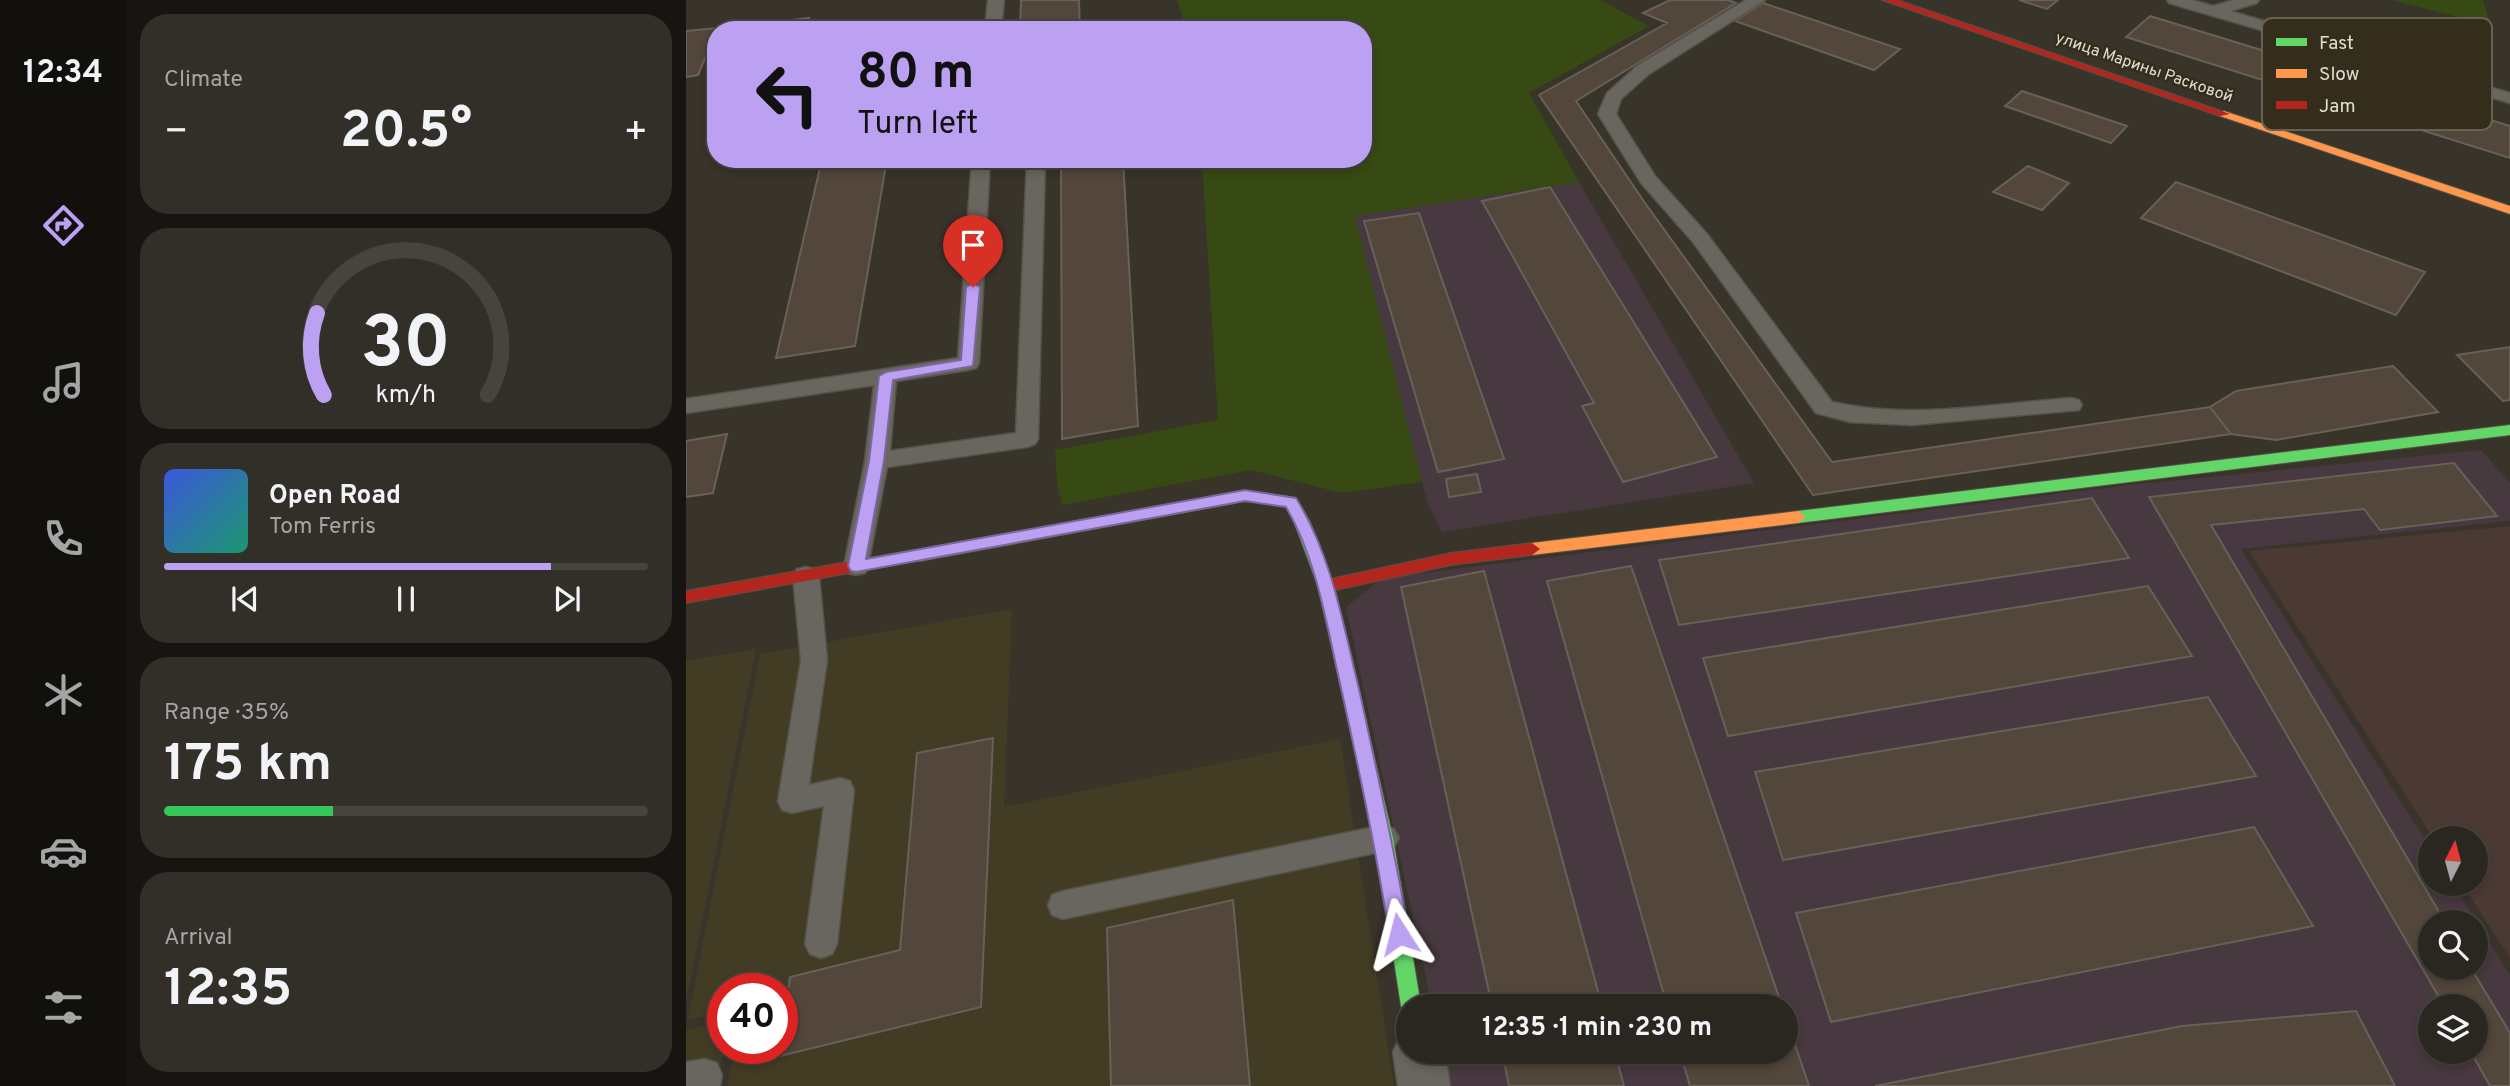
<!DOCTYPE html>
<meta charset="utf-8">
<style>
:root{--surface:#2a2720;--page:#322f29;--text:#f1f3f6;--muted:#a5a5a5;--line:#46443e;--accent:#bca0f2}
body{margin:0;font-family:Overpass,sans-serif;background:var(--page);color:var(--text);height:100vh;display:flex;flex-direction:column;font-size:26px;white-space:nowrap}
*{box-sizing:border-box;margin:0}
p{font-size:23px;color:var(--muted)}
.icon{flex:none;width:38px;height:38px;fill:none;stroke:currentColor;stroke-width:2;stroke-linecap:round;stroke-linejoin:round}
.map{position:relative;flex:1;overflow:hidden}
.sheet{display:flex;flex-direction:column;gap:14px;padding:14px;background:#171512;width:560px}
.sheet>*{flex:none}
.guide{position:absolute;left:21px;top:21px;width:665px;height:147px;border-radius:28px;box-shadow:0 4px 10px #0003,0 0 0 2px var(--line);background:#bca0f2;color:#111;overflow:hidden}
.needle{width:46px;rotate:6deg}
.tools{position:absolute;left:1732px;top:826px;display:grid;gap:14px}
.tools a{display:grid;place-items:center;width:70px;height:70px;border-radius:50%;background:var(--surface);box-shadow:0 4px 10px #0003,0 0 0 2px var(--line);font-size:35px}
.speed{position:absolute;left:21px;top:973px;display:flex;gap:14px;font-size:35px;font-weight:700;text-align:center}
.speed>*{display:grid;place-content:center;width:91px;height:91px;border-radius:50%;background:var(--surface);box-shadow:0 4px 10px #0003,0 0 0 2px var(--line);line-height:1}
.speed .limit{border:10px solid #d22;background:#fff;color:#111}
.pin{position:absolute;display:grid;place-items:center;width:60px;height:60px;color:#fff;margin:-72px -30px;border-radius:50% 50% 50% 0;rotate:-45deg;box-shadow:0 0 7px #0007}
.pin .icon{rotate:45deg}
.me{position:absolute;width:77px;margin:-38px;rotate:351deg;stroke-linejoin:round;filter:drop-shadow(0 0 5px #0008)}
.turn{display:flex;align-items:center;gap:24px;height:147px;padding:0 35px;font-size:32px}
.turn .icon{width:91px;height:91px;stroke-width:2.5}
.turn b{display:block;font-size:49px;line-height:60px}
.big{font-size:52px;font-weight:700;line-height:1.1}
.sheet .card{flex:1;display:flex;flex-direction:column;justify-content:center;gap:10px;min-width:0;padding:0 24px;border-radius:28px;background:var(--page)}
.sheet .dial{align-items:center;gap:0}
.dial svg{height:182px;overflow:visible;fill:none;stroke:var(--line);stroke-width:7;stroke-linecap:round;text-anchor:middle}
.dial text{fill:var(--text);stroke:none}
.song{display:flex;align-items:center;gap:21px}
.cover{width:84px;height:84px;border-radius:10px;background:linear-gradient(135deg,hsl(230 70% 55%),hsl(160 70% 35%))}
.played{height:7px;border-radius:4px;background:linear-gradient(90deg,var(--accent) 80%,var(--line) 80%)}
.keys{display:flex;justify-content:space-around;direction:ltr}
.heat{display:flex;justify-content:space-between;align-items:center;font-size:38px;direction:ltr}
.charge{height:10px;border-radius:5px;background:linear-gradient(90deg,#34c759 35%,var(--line) 0)}
.trip{position:absolute;left:710px;top:994px;width:402px;height:70px;border-radius:35px;background:var(--surface);box-shadow:0 4px 10px #0003,0 0 0 2px var(--line);font-weight:700;line-height:70px;text-align:center}
main{display:flex;flex:1;min-height:0}
.tab-bar{display:flex;flex-direction:column;width:126px;justify-content:space-around;align-items:center;background:#11100d;color:var(--muted)}
.tab-bar .icon{width:49px;height:49px}
.tab-bar .active{color:var(--accent)}
.tab-bar b{font-size:32px;color:var(--text)}
.map>svg:first-child{display:block}
</style>
<main>
<nav class="tab-bar">
<b>12:34</b>
<svg class="icon active" aria-label="directions" viewBox="0 0 24 24"><path d="M12 3l9 9-9 9-9-9zM9 14v-3h6M13 9l2 2-2 2"/></svg>
<svg class="icon" aria-label="music" viewBox="0 0 24 24"><path d="M9 18V5l10-2v13"/><circle cx="6" cy="18" r="3"/><circle cx="16" cy="16" r="3"/></svg>
<svg class="icon" aria-label="phone" viewBox="0 0 24 24"><path d="M5 4h4l2 5-3 2q2 4 5 5l2-3 5 2v4C11 20 4 13 5 4z"/></svg>
<svg class="icon" aria-label="climate" viewBox="0 0 24 24"><path d="M12 3v18M4 7l16 10M4 17L20 7"/></svg>
<svg class="icon" aria-label="car" viewBox="0 0 24 24"><path d="M5 17H2v-5l4-1 3-4h7l3 4 3 1v5h-3M9 17h6M6 11h13"/><circle cx="7" cy="17" r="2"/><circle cx="17" cy="17" r="2"/></svg>
<svg class="icon" aria-label="filters" viewBox="0 0 24 24"><path d="M4 7h16M4 17h16"/><circle cx="9" cy="7" r="2"/><circle cx="15" cy="17" r="2"/></svg>
</nav>
<section class="sheet">
<div class="card"><p>Climate</p>
<div class="heat"><a>−</a><b class="big">20.5°</b><a>+</a></div>
</div>
<div class="card dial"><svg viewBox="0 0 100 80">
<path d="M14 69A42 42 0 1 1 86 69"/>
<path d="M14 69A42 42 0 0 1 11 33" stroke="#bca0f2"/>
<text x="50" y="56" font-size="32" font-weight="700">30</text>
<text x="50" y="72" font-size="11">km/h</text>
</svg></div>
<div class="card">
<div class="song"><i class="cover"></i><div><b>Open Road</b><p>Tom Ferris</p></div></div>
<div class="played"></div>
<div class="keys"><svg class="icon" aria-label="previous" viewBox="0 0 24 24"><path d="M18 5L8 12l10 7zM5 5v14"/></svg><svg class="icon" aria-label="pause" viewBox="0 0 24 24"><path d="M8 5v14M16 5v14"/></svg><svg class="icon" aria-label="next" viewBox="0 0 24 24"><path d="M6 5l10 7-10 7zM19 5v14"/></svg></div>
</div>
<div class="card"><p>Range · 35%</p><b class="big">175 km</b><div class="charge"></div></div>
<div class="card"><p>Arrival</p><b class="big">12:35</b></div>
</section>
<div class="map">
<svg width="1824" height="1086" viewBox="0 0 1824 1086">
<rect width="100%" height="100%" fill="#38342a"/>
<path fill="#433c24" d="M326,609L318,807L654,739L708,1086H42L48,1048H96V989H37V1012L2,1020L74,654Z
M70,649L0,1001V661Z
M37,1022L38,1048L31,1086H0V1030Z"/>
<path fill="#483840" fill-rule="evenodd" d="M893,182L1068,483L756,532L742,504L736,482L669,216Z
M1795,450L1824,483V521L1555,549L1745,849V884H1767L1824,975V1086H763L756,1052H1101V1006H746L660,607L696,578L1442,485ZM1745,922H1790V968H1745ZM1745,1006H1790V1052H1745Z"/>
<path fill="#4b3934" d="M1824,526V958L1776,884H1790V838H1747L1563,551Z"/>
<path fill="#374a13" d="M491,0H914L963,26L843,93L893,182L669,216L736,482L656,493L565,470L376,505L371,482L369,450L532,420L516,159H677V30H501Z
M1705,0H1797L1804,25Z"/>
<path fill="#53463a" stroke="#67615a" stroke-width="2" d="M335,0H393L394,30H334Z
M984,0H1042L1050,3L890,101L959,203L1146,462L1524,407L1545,434L1127,495L853,95L981,23L957,13Z
M1333,0H1372L1361,9Z
M1077,3L1214,49L1188,70L1049,21Z
M1464,16L1824,126V158L1440,37Z
M123,18L119,30H67L69,24Z
M32,28L12,75L0,77V31Z
M1336,91L1441,126L1425,143L1319,106Z
M136,159H201L169,346L90,358Z
M375,159H437L452,426L376,439Z
M1342,166L1383,183L1356,210L1307,192Z
M1490,182L1739,272L1710,315L1455,218Z
M864,187L1031,457L937,482L896,406L908,403L796,201Z
M733,213L818,459L752,472L678,221Z
M1824,347V400L1817,401L1771,355Z
M1707,366L1752,412L1590,440L1545,434L1524,407L1550,391Z
M41,434L27,493L0,497V441Z
M1768,463L1811,516L1694,530L1678,509L1525,525L1759,922H1745V968H1785L1824,1033V1086H1804L1785,1052H1790V1006H1758L1463,497Z
M791,474L795,492L763,497L760,479Z
M1406,498L1443,558L993,625L973,560Z
M945,566L1096,1006H981L861,581Z
M798,571L916,1006H806L715,587Z
M1462,586L1506,656L1042,736L1017,658Z
M1522,697L1570,776L1097,860L1069,772Z
M307,738L295,1007L94,1056L104,977L214,950L231,753Z
M1568,827L1627,926L1145,1022L1110,913Z
M547,900L564,1086H425L421,928Z
M1670,1011L1709,1086H1189L1496,1026Z
M1101,1021L1123,1086H1004L994,1052H1101Z
M816,1052H929L938,1086H823Z"/>
<g fill="none" stroke-linecap="round" stroke-linejoin="round">
<defs>
<path id="lane" d="M302,0H318L315,30H299Z
M1060,0H1079L963,74L935,99L930,114L969,176L1021,234L1146,402C1224,420 1306,404 1385,398L1393,400L1396,405L1393,410L1226,425L1164,422L1130,413L1007,242L955,183L912,114L921,93L951,66Z
M1481,0H1506L1527,6L1548,0H1573L1571,3L1544,11L1824,93V103L1483,3Z
M286,159H304L293,363L290,368L282,370L210,381L204,451L330,433L341,159H359L352,439L349,444L341,447L201,467L182,566L179,573L170,575L161,573L158,566L179,461L188,385L0,413V399L272,358Z
M120,567L129,569L133,576L141,660L123,785L154,778L164,781L168,790L151,944L146,954L135,958L124,954L119,944L138,806L106,813L96,810L92,801L115,660L107,576L111,569Z
M698,825L708,829L713,838L708,847L698,851L377,919L366,915L362,905L366,895L377,891Z
M19,1059L31,1063L36,1075L34,1086H0V1062Z"/>
<path id="street" d="M723,1031V1052H759L764,1086H712L707,1052L715,1034Z"/>
<path id="fast" d="M1824,425V435L1112,523L1104,517L1112,511Z
M584,494L610,498L624,522L648,586L707,838L735,1006H723V1015L718,1013L715,1006L689,838L632,586L608,522L600,507L579,503L576,499Z"/>
<path id="slow" d="M1538,111L1824,206V214L1534,116L1532,114Z
M559,491L584,494L592,499L584,504L559,501L234,561L226,555L234,549Z
M1112,511L1120,517L1112,523L846,555L838,549L846,543Z"/>
<path id="jam" d="M1196,0H1211L1544,114L1534,116Z
M846,543L854,549L846,555L765,565L640,592L634,590L632,586L634,582L640,580L765,553Z
M234,549L242,555L240,559L0,603V591Z"/>
</defs>
<use href="#lane" stroke="#555249" stroke-width="3"/>
<use href="#street" stroke="#555249" stroke-width="3"/>
<use href="#fast" stroke="#555249" stroke-width="2"/>
<use href="#slow" stroke="#555249" stroke-width="2"/>
<use href="#jam" stroke="#555249" stroke-width="2"/>
<use href="#lane" fill="#69665f" fill-rule="evenodd"/>
<use href="#street" fill="#69665f" fill-rule="evenodd"/>
<use href="#fast" fill="#63d668" fill-rule="evenodd"/>
<use href="#slow" fill="#ff974d" fill-rule="evenodd"/>
<use href="#jam" fill="#b3261e" fill-rule="evenodd"/>
</g>
<path fill="#bca0f2" stroke="#7a689d" stroke-width="2" d="M287,283L294,287L287,366L207,380L198,461L180,559L559,490L610,498C646,556 657,624 673,689C691,771 709,852 723,934L720,941L713,944L706,941L703,934C690,848 672,764 653,679C640,621 630,558 600,507L559,501L170,572L165,571L162,566L183,461L193,376L200,372L275,360L280,287Z"/>
<g text-anchor="middle" dominant-baseline="central" stroke-width="5" stroke-linejoin="round" paint-order="stroke">
<g font-size="16" fill="#e0dcd1" stroke="#342d1b">
<text transform="translate(1458 68) rotate(19)">улица Марины Расковой</text>
</g>
</g>
<rect x="1576" y="18" width="230" height="112" rx="10" fill="#342d1b" stroke="#686252" stroke-width="2"/>
<rect x="1590" y="38" width="31" height="8" fill="#63d668"/>
<rect x="1590" y="69" width="31" height="9" fill="#ff974d"/>
<rect x="1590" y="101" width="31" height="8" fill="#b3261e"/>
<g font-size="19" fill="#e0dcd1">
<text x="1633" y="49">Fast</text>
<text x="1633" y="80">Slow</text>
<text x="1633" y="112">Jam</text>
</g>
</svg>
<div class="tools">
<a><svg class="needle" viewBox="-14 -14 28 28"><path d="M0-13l5 13h-10z" fill="#e53935"/><path d="M0 13l5-13h-10z" fill="#a5a5a5"/></svg></a>
<a><svg class="icon" aria-label="search" viewBox="0 0 24 24"><circle cx="10" cy="10" r="6"/><path d="M15 15l6 6"/></svg></a>
<a><svg class="icon" aria-label="layers" viewBox="0 0 24 24"><path d="M12 4l9 5-9 5-9-5zM3 14l9 5 9-5"/></svg></a>
</div>
<div class="speed"><div class="limit">40</div></div>
<div class="pin" style="left:287px;top:287px;background:#d93025"><svg class="icon" aria-label="arrive" viewBox="0 0 24 24"><path d="M6 21V4h12l-3 4 3 4H6"/></svg></div>
<svg class="me" style="left:713px;top:934px" viewBox="-20 -20 40 40"><path d="M0-17L14 15 0 8-14 15z" fill="#bca0f2" stroke="#fff" stroke-width="4"/></svg>
<div class="trip">12:35 · 1 min · 230 m</div>
<div class="guide">
<div class="turn"><svg class="icon" aria-label="left" viewBox="0 0 24 24"><path d="M17 20v-9H6M10 6l-5 5 5 5"/></svg><div><b>80 m</b>Turn left</div></div>
</div>
</div>
</main>
